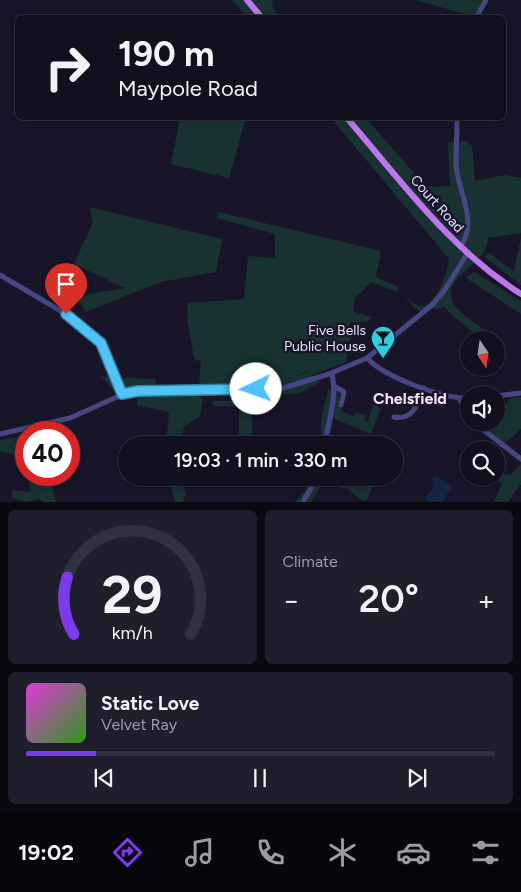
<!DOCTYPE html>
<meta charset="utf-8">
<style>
:root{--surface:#12101f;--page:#1f1e2c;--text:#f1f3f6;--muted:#9c9da4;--line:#31303d;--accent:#7c3aed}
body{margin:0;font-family:Figtree,sans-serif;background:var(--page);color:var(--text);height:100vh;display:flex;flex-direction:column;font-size:19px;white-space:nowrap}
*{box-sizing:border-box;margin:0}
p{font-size:16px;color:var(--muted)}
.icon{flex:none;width:28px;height:28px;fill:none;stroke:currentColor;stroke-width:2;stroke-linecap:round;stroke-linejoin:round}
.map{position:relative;height:502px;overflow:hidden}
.side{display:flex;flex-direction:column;gap:8px;padding:8px;background:#0a0911;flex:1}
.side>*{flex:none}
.guide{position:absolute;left:15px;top:15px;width:491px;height:105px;border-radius:8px;box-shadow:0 2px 8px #0003,0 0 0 1px var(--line);background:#12101f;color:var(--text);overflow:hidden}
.needle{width:32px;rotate:167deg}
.fabs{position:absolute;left:460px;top:331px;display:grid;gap:10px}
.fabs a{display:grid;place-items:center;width:45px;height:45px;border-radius:50%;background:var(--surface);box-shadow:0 2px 8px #0003,0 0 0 1px var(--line);font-size:25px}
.speed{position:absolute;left:15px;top:421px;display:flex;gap:10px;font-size:25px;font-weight:700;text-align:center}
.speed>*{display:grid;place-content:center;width:65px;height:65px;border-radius:50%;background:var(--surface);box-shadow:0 2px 8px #0003,0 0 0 1px var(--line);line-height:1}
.speed .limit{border:8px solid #d22;background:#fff;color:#111}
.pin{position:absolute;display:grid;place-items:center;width:42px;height:42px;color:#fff;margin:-51px -21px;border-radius:50% 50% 50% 0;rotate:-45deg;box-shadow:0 0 5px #0007}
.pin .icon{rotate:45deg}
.me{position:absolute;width:55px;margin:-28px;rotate:267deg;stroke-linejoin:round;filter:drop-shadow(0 0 4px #0008)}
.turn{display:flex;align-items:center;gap:18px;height:105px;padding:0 20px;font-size:22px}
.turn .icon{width:65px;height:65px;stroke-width:2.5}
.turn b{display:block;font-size:35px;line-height:42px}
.big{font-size:38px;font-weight:600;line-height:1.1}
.side .tile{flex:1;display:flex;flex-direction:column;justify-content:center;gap:8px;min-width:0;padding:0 18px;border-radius:8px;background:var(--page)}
.side .dial{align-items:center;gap:0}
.dial svg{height:130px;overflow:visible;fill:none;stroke:var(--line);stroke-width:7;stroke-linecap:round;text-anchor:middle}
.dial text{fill:var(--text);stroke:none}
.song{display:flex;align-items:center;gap:15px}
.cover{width:60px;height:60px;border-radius:8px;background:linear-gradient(135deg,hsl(300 70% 55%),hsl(110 70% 35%))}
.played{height:5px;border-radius:2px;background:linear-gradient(90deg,var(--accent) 15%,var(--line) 15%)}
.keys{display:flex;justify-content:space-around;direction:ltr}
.heat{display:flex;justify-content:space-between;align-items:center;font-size:28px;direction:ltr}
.side .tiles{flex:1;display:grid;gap:8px;grid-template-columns:1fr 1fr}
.tile:last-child{grid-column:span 2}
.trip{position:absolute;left:118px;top:436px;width:285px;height:50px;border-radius:25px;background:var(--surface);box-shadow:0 2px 8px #0003,0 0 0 1px var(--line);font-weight:600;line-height:50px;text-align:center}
.tabs{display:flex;height:80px;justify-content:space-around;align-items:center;background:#07060c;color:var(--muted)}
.tabs .icon{width:35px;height:35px}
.tabs .current{color:var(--accent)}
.tabs b{font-size:22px;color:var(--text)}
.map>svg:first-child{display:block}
</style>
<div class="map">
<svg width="521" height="502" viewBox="0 0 521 502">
<rect width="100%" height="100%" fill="#181529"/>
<path fill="#183231" d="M232,0H273L272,7L280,17H247Z
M415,0H483L476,15H469Z
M180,118H246L229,178L171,164Z
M331,118H366L426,187L450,186L448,143L466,141L472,146L475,181L505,175L521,178V233L488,238C487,242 487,246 485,250C474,271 430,285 462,313C474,323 482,330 497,334L496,340H483L449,313L445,307L436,309L430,307L421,311L416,309L403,295C408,299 414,305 420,306C436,308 448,271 449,259Z
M89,207L222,239L216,272L160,282L86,312L76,296L125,288L74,264L93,222Z
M218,212L381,251L376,277L398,287L397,292L371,282L355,298L353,311L371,317L368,322H351L349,325L353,327L346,362L312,375L308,371L284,381L308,372L320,382L297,394L244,395L246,384L263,381L265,369L269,366V360L268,364L243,363L242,381H226L241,382V387L199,388L201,360L196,361L194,358L187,320L188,303L244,299L248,256L275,258V234L217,218Z
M521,238V285L485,257L489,253L514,271Z
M474,272L521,301V314L466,278Z
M101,377L156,379L155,386L189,385L190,392L203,399L200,416L184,427L181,445H166L169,412L137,405V394L113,389Z
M338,389L340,405L343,412L353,416L356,412L365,415V422H368L373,404L381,408L371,434L333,418L329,445H321V420L328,390Z
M521,397V429L504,444L489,433L510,398Z
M211,401H251L253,445H215L239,444V406H214Z
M26,435V473H20V456L0,451V440Z
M521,464V484L508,502H494L502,483L473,478H496V473L510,475Z
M29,475H50L56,502H44L39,499L24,502L11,497L13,490L30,492Z
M169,478H182L186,496L183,497L184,502H175Z
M316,478H331L364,487L369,478H377L366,501L361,500L348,489L322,484L311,502H295Z"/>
<path fill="#132544" d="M434,476L439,477L451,487L443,502H429L425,497L433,489L432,480Z"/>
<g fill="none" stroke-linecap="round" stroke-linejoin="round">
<path stroke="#474682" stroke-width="5" d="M476,18L486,0
M457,118C457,133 456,149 456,165C458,191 479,224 460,247
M0,275L66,314L101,343L122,394
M367,358C384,377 444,399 469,398
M334,386L344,392L341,405
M496,396L521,393
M459,398L469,416
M394,417C414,421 418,402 424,388
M473,422L521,459
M0,434L70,418L126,393L280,389L329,374L367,358L432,305L444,291L467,254
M324,445C329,422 337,397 332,373
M303,502L317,478"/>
<path stroke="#be76ec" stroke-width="6" d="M247,0L262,18
M347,118C401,181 450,249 521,294"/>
</g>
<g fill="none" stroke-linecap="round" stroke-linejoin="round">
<defs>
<path id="route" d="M66,314L101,343L122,394L138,391L256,389"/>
</defs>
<use href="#route" stroke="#337fa1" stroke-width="12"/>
<use href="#route" stroke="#4fc3f7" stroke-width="9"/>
</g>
<defs>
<symbol id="bar-pin" viewBox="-11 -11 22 30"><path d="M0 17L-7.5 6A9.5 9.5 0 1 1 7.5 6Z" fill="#26d2e2" stroke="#181529"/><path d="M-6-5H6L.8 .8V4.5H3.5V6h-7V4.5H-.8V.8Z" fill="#111"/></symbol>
</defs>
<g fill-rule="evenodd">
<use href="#bar-pin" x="369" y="324" width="28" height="38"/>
</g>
<g text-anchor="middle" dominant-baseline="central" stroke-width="5" stroke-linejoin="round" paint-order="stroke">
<g font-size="14" fill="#e3e1fb" stroke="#181529">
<text transform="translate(437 204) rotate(48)">Court Road</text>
</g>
<g font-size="14" fill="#e3e1fb" stroke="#181529" text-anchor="end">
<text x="366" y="330">Five Bells<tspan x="366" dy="16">Public House</tspan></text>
</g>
<g font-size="16" font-weight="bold" fill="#fbe2f3" stroke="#181529">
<text x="410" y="398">Chelsfield</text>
</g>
</g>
</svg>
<div class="fabs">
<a><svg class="needle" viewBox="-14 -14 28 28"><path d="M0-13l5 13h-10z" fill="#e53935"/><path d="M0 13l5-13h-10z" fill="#9c9da4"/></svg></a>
<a><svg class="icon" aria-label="sound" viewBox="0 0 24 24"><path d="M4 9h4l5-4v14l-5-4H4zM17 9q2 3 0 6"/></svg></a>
<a><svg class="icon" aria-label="search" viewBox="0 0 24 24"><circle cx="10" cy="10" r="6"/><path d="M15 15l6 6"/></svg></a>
</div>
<div class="speed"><div class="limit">40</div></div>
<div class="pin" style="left:66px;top:314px;background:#d93025"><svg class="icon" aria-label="arrive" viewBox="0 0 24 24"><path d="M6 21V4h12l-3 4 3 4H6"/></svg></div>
<svg class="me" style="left:256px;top:389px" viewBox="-20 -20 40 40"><circle r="19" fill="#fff"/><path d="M0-13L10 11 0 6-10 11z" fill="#4fc3f7"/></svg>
<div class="trip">19:03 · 1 min · 330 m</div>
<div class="guide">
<div class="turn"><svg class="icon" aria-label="right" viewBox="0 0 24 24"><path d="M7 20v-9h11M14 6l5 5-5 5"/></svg><div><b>190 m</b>Maypole Road</div></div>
</div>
</div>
<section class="side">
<div class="tiles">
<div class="tile dial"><svg viewBox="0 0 100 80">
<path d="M14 69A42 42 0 1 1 86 69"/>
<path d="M14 69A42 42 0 0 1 10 34" stroke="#7c3aed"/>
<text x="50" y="56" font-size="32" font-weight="700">29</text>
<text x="50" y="72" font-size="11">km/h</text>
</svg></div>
<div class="tile"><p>Climate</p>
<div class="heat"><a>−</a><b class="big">20°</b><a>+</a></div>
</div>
<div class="tile">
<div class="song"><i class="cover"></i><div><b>Static Love</b><p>Velvet Ray</p></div></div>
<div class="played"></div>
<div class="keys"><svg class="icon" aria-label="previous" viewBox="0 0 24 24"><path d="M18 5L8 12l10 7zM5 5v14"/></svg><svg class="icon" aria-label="pause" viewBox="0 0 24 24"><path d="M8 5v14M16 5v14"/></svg><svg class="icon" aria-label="next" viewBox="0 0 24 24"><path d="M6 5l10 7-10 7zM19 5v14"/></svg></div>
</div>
</div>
</section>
<nav class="tabs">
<b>19:02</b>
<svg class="icon current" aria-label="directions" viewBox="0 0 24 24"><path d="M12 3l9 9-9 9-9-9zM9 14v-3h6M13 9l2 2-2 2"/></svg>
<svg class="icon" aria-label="music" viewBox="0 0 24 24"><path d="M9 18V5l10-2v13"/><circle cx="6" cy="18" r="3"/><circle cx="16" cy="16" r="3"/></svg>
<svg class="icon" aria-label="phone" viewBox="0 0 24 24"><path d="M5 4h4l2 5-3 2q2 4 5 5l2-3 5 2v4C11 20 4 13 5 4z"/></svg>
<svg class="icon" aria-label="climate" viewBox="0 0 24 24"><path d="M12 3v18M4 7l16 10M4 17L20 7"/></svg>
<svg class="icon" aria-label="car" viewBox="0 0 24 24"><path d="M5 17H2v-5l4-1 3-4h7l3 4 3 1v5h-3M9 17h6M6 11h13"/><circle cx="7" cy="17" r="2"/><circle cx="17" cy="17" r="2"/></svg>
<svg class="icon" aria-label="filters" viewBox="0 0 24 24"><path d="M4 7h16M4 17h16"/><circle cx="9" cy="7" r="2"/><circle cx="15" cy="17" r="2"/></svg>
</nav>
